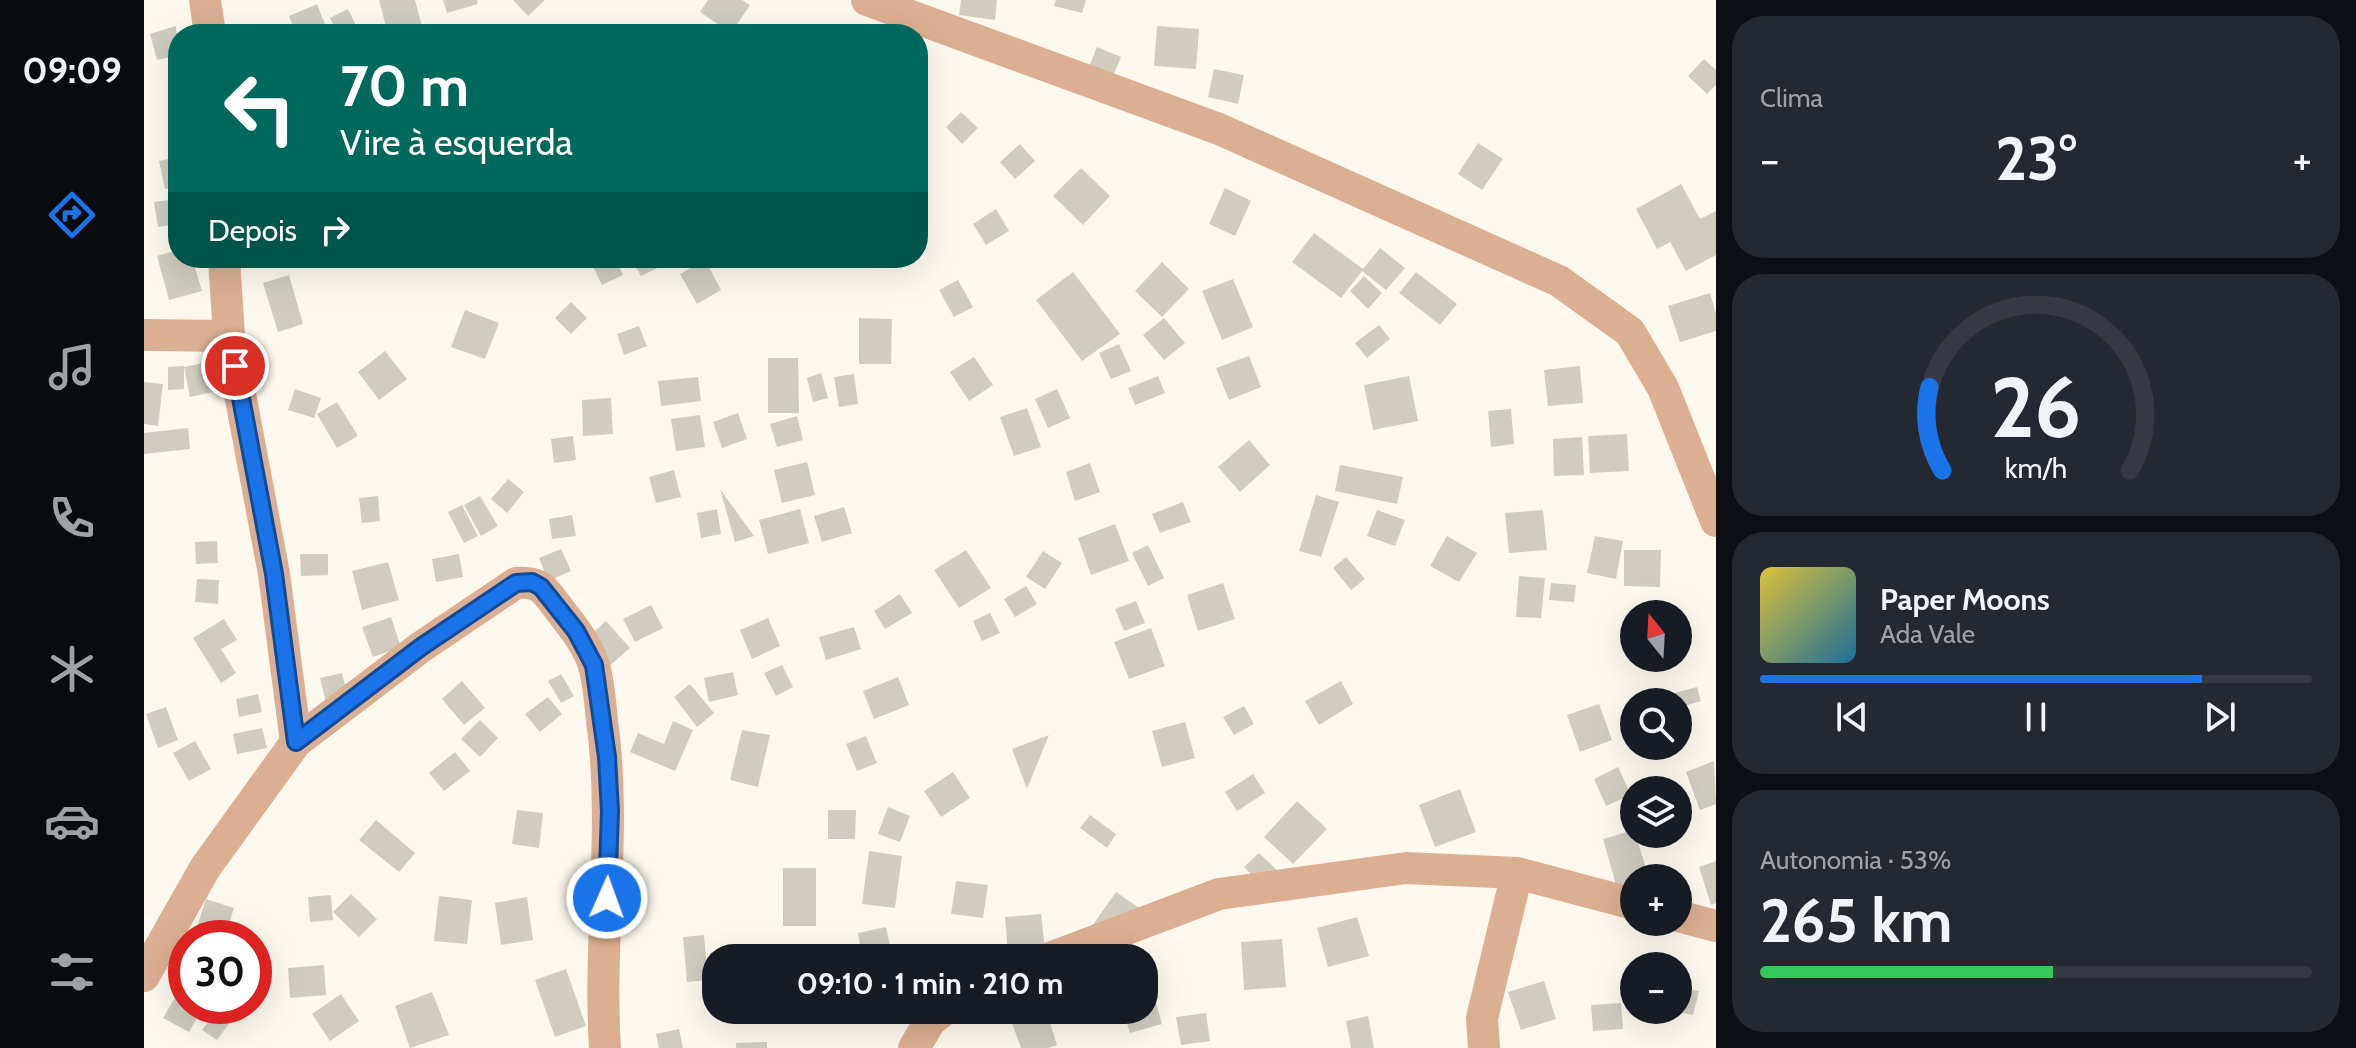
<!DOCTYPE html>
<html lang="pt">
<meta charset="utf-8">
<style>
:root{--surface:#171b24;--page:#242831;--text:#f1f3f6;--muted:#9ea1a6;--line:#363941;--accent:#1a73e8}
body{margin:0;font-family:Cabin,sans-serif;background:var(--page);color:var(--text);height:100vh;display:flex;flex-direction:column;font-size:30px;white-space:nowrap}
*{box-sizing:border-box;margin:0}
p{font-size:26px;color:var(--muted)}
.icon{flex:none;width:44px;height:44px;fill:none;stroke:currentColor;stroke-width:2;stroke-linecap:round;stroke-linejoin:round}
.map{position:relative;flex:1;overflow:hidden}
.details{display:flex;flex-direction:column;gap:16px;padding:16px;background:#0d0f14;width:640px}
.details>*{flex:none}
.hud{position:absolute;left:24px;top:24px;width:760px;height:244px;border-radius:32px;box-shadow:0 8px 32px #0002;background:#00695c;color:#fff;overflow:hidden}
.needle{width:52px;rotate:342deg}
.controls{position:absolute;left:1476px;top:600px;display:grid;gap:16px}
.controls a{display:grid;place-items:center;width:72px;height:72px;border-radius:50%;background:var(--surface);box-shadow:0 8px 32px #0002;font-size:40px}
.speed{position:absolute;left:24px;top:920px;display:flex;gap:16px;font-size:40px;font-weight:700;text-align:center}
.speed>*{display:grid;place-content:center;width:104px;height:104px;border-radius:50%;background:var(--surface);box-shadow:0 8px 32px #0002;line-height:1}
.speed .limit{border:12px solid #d22;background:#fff;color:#111}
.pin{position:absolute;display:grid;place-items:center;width:68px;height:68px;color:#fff;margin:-34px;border:4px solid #fff;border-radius:50%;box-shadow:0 2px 8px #0007}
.me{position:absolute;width:88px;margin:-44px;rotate:2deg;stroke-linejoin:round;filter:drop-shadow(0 0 6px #0008)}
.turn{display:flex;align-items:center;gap:28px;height:168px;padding:0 40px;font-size:36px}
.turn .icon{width:104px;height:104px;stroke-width:2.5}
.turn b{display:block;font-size:56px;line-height:68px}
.then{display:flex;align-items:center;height:76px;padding:0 40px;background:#0003;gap:16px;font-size:30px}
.big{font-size:60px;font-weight:700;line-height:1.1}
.details .tile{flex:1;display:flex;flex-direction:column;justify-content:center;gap:12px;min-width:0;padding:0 28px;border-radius:32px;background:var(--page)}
.details .dial{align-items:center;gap:0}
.dial svg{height:208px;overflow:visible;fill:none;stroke:var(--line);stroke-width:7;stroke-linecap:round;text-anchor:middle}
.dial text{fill:var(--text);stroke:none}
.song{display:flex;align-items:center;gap:24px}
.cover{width:96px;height:96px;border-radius:12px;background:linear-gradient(135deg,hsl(50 70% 55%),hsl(200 70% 35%))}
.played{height:8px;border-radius:4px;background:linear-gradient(90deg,var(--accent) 80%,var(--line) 80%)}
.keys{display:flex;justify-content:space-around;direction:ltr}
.heat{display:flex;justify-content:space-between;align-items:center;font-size:44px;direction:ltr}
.charge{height:12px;border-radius:6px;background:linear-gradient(90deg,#34c759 53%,var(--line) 0)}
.trip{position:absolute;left:558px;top:944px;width:456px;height:80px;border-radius:32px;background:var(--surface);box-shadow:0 8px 32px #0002;font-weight:700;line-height:80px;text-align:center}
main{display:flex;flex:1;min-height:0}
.menu{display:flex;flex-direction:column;width:144px;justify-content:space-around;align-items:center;background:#090b0e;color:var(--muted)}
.menu .icon{width:56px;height:56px}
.menu .active{color:var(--accent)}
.menu b{font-size:36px;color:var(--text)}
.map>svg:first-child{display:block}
</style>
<main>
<nav class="menu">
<b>09:09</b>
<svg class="icon active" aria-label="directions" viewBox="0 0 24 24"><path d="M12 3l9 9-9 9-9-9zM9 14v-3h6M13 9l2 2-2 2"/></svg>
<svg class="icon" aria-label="music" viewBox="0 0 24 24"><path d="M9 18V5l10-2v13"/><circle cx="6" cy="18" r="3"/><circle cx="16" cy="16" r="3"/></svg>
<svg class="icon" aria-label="phone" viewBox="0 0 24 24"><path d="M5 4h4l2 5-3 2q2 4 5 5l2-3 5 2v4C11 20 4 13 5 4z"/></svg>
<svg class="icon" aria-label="climate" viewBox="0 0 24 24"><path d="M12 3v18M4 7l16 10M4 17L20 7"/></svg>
<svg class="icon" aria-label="car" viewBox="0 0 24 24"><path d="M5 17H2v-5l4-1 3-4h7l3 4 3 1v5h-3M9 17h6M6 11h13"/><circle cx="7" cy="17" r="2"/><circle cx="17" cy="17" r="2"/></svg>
<svg class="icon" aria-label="filters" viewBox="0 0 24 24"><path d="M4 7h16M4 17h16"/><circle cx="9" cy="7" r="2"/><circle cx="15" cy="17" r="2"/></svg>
</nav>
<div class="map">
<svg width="1572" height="1048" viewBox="0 0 1572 1048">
<rect width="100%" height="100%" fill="#fef9ee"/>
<path fill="#d0ccc0" d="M235,0H271L280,34H244Z
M299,0H333L334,4L303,13Z
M369,0H401L384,16Z
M564,0H598L606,5L587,33L556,12Z
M817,0H853L851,20L815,15Z
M912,0H942L938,13L910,6Z
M173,4L184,32L152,34L145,16Z
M204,9L216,34H194L186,18Z
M32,26L34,55L13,60L6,34Z
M1013,26L1055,29L1052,69L1010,66Z
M953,47L977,57L964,88L940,79Z
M1560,59L1572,70V85L1563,94L1544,76Z
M1070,69L1100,75L1094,104L1064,97Z
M817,112L834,128L818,144L802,127Z
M1334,143L1359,159L1338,190L1314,174Z
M876,144L891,161L871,179L856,162Z
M34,157V186L21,189L15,161Z
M937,168L966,196L939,225L909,196Z
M1537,184L1556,219L1572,211V255L1542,271L1526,242L1513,249L1492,209Z
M1081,188L1107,201L1091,236L1065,224Z
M33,199L34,224L14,227L10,202Z
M852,209L865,231L842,245L829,224Z
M1170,233L1219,269L1236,248L1261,268L1242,290L1218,271L1197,298L1148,262Z
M34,250V258H48L58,291L25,300L13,256Z
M445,258H471L479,275L458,285Z
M487,258H526L528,261L497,276Z
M561,260L577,290L553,304L536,274Z
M1018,262L1045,289L1018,317L991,291Z
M929,272L976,334L938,361L892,300Z
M1272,272L1313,304L1296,325L1255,293Z
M145,275L159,324L134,332L119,283Z
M1220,276L1238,293L1224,309L1206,291Z
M1089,279L1109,327L1078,340L1058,291Z
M814,280L829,307L810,317L795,290Z
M1566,293L1572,314V331L1536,342L1524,306Z
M427,302L443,318L427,334L411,318Z
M321,310L355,323L341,359L307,347Z
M715,318L748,319L747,364H715Z
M1020,318L1041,343L1020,360L999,335Z
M1235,325L1246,339L1223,358L1211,343Z
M495,326L503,346L480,355L473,334Z
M975,344L987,371L967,379L955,353Z
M241,351L263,379L235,400L214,372Z
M1105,356L1117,387L1085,400L1072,368Z
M830,357L849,385L825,401L806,372Z
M624,358H654L655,413H624Z
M68,361L74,391L46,397L40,367Z
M40,366V389L24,390V367Z
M1436,366L1439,403L1404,406L1400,370Z
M677,373L684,398L669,402L663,378Z
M710,374L714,404L695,407L690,377Z
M1014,376L1021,393L991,405L984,388Z
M1265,376L1274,421L1229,430L1220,385Z
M554,377L557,401L517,406L514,381Z
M0,382L19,384L14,426L0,424Z
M151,389L177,398L170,418L144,410Z
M913,389L926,418L904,428L891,399Z
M467,398L469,434L439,436L438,400Z
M193,402L214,436L193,448L173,414Z
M883,408L897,447L870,456L856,417Z
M1367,409L1370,444L1347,447L1344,411Z
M594,413L603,439L578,448L569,422Z
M556,415L561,447L532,451L527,419Z
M653,416L659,440L633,447L626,424Z
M44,428L46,449L0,454V433Z
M1483,434L1485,471L1446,473L1444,436Z
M429,436L432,460L410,463L407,439Z
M1438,437L1440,475L1410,476L1409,439Z
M1105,440L1126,465L1096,492L1074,467Z
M663,462L671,495L638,503L630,470Z
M946,463L956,492L931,501L922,472Z
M1196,465L1259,477L1253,504L1191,491Z
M530,470L537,497L512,503L505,477Z
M364,479L380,492L363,513L347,499Z
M576,489L610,536L591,542Z
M1172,495L1195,502L1177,557L1155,551Z
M234,496L236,521L218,523L215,498Z
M336,496L354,526L337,536L320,505Z
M1039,502L1047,522L1016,533L1008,514Z
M318,505L334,536L320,543L304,512Z
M700,507L708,533L678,542L670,516Z
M573,509L577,534L557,538L553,513Z
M656,509L665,543L624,554L615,520Z
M1233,510L1261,520L1251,546L1223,536Z
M1399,510L1403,550L1365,553L1361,513Z
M428,515L432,536L408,539L405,519Z
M971,524L985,561L947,575L934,538Z
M1303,536L1333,553L1315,582L1286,566Z
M1451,536L1479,541L1472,579L1443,573Z
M73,541L74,563L52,564L51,542Z
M1004,545L1020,578L1004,586L988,553Z
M417,549L427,571L404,581L395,558Z
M822,550L847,588L815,608L790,570Z
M1480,550H1517L1516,587L1480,586Z
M899,551L918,563L901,589L882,577Z
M156,554H184V575L157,576Z
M315,554L319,577L292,582L288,559Z
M1202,557L1221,579L1207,590L1189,568Z
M244,562L255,600L218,610L208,571Z
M1375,576L1401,578L1397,618L1372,617Z
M53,579L75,580L74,604L51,602Z
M1079,583L1091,619L1054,631L1043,595Z
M1407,583L1432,585L1430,602L1405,600Z
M882,586L893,604L871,617L860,599Z
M756,594L768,613L741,629L730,611Z
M1514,600L1518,614H1494L1492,606Z
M992,601L1001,623L980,631L971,609Z
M507,605L519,628L491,642L479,619Z
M846,613L856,633L838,641L829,621Z
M247,617L257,647L229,657L218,627Z
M624,618L636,646L608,659L596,630Z
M80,619L93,640L77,649L92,673L77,683L49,638Z
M462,621L486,648L455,675L431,649Z
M710,627L717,649L682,660L675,637Z
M1007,628L1021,666L985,679L970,642Z
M638,665L649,687L632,696L620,673Z
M589,672L594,695L565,702L560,678Z
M198,673L204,698L182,703L176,678Z
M417,674L430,696L417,703L404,681Z
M754,677L765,705L730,719L719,691Z
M318,681L341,708L320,725L298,699Z
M1197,681L1209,704L1175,725L1161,701Z
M546,684L570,713L553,727L530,697Z
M1553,687L1557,701L1534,708V702H1520L1519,696Z
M114,694L118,712L95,717L92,699Z
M404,697L418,714L396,732L381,714Z
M1455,704L1468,740L1436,752L1423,715Z
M1100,706L1110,724L1090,735L1079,717Z
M22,707L34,740L14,748L2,714Z
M336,720L354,738L336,757L317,739Z
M529,721L549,730L531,771L486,752L494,733L520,744Z
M1041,722L1051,758L1018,767L1008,731Z
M118,728L123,748L93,754L89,734Z
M598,730L626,735L614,787L586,780Z
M905,735L883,789L868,749Z
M722,736L733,763L713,771L702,744Z
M51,741L67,769L45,781L29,753Z
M311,752L326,771L300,791L285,773Z
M1570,761L1572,804L1556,810L1542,772Z
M1474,767L1487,795L1462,806L1450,779Z
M809,772L826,798L797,817L780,791Z
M1109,774L1121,793L1093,811L1081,792Z
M1316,789L1332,832L1291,847L1275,805Z
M1153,801L1183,829L1149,864L1120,837Z
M744,807L766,816L756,842L734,834Z
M373,810L399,813L395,848L368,844Z
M684,810H712L711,839H684Z
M946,815L972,834L963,848L936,828Z
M232,820L271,853L255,872L215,840Z
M1490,830L1505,878H1490V883L1473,888L1459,839Z
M725,851L758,856L751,908L718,904Z
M1115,853L1138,875L1122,890L1100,867Z
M1572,861V903L1567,905L1555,867Z
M639,868H672V926H639Z
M812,881L844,885L839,918L807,914Z
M972,892L1007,916L982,953L946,929Z
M207,894L233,919L215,937L189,912Z
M187,895L189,920L166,922L164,897Z
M295,896L328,900L323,944L290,941Z
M383,897L389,940L357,945L351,903Z
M62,899L90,908L80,938L52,930Z
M897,914L901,951L864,954L861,917Z
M1213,917L1225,956L1184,967L1173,928Z
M742,927L748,955L718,958L714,933Z
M560,935L564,980L543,982L539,937Z
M1138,939L1142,987L1100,990L1097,942Z
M1487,962L1509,964V966H1490V1003L1483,1002Z
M180,965L182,995L146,998L144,968Z
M422,969L442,1026L411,1037L391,980Z
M1400,981L1412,1019L1377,1030L1364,992Z
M40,982L42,983V1006H60L45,1032L19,1018Z
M1534,987L1555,991L1549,1015L1534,1012Z
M1008,988L1018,1024L986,1033L979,1010H1000V991Z
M288,992L305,1035L266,1048L251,1006Z
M197,994L215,1021L186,1041L168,1014Z
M1477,1003L1479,1029L1449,1031L1447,1005Z
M902,1011L913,1045L904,1048H877L868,1023Z
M72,1012L86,1022L73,1040L58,1030Z
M1062,1013L1066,1041L1037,1045L1032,1017Z
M1224,1016L1230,1048H1207L1202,1021Z
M535,1029L539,1048H515L512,1034Z
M623,1042V1048H592V1043Z"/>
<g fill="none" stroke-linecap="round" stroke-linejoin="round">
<path stroke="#dbaf93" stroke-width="32" d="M61,0L66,34
M723,0L1075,129L1415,281L1486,332L1519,388L1572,521
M80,258L85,336L130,574L152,742
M0,335L85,336
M1534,916L1572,926
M906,958L1075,894L1262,868L1373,873L1490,904
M0,976L61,868L152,742L277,647L372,583C398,581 401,591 415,609C428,626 444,645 450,666C455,683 456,703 458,720C473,829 454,939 461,1048
M770,1048L786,1021L800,1010
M1340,1048L1338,1018L1373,873"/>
</g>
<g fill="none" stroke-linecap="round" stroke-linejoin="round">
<defs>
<path id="route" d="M91,366L130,574L152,742L277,647L372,583L388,582L397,587L432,631L450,665L463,757L466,811L463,898"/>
</defs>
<use href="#route" stroke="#114b97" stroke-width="20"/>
<use href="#route" stroke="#1a73e8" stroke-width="14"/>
</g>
</svg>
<div class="controls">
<a><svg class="needle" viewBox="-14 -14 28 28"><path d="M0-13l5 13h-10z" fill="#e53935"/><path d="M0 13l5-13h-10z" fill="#9ea1a6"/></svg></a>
<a><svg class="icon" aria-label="search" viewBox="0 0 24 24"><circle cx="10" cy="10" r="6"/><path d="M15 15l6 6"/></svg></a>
<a><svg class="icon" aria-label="layers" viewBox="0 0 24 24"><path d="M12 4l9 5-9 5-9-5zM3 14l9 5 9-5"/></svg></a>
<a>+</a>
<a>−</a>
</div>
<div class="speed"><div class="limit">30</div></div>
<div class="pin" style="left:91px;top:366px;background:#d93025"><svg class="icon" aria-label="arrive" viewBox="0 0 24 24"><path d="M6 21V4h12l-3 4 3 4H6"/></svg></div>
<svg class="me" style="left:463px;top:898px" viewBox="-20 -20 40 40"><circle r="17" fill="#1a73e8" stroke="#fff" stroke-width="3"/><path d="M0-11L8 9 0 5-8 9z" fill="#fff"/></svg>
<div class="trip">09:10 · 1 min · 210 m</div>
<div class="hud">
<div class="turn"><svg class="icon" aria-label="left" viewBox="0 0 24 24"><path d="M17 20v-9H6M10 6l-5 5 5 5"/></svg><div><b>70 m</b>Vire à esquerda</div></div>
<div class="then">Depois<svg class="icon" aria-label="right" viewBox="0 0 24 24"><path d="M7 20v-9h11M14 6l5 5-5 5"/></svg></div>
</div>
</div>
<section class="details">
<div class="tile"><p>Clima</p>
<div class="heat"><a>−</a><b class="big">23°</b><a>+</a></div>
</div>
<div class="tile dial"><svg viewBox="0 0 100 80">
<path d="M14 69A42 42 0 1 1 86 69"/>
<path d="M14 69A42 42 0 0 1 9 37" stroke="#1a73e8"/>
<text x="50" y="56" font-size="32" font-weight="700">26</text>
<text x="50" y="72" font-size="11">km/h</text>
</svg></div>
<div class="tile">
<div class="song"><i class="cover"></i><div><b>Paper Moons</b><p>Ada Vale</p></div></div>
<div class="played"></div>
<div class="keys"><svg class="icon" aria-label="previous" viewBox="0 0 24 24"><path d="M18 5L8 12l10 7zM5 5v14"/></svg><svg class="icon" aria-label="pause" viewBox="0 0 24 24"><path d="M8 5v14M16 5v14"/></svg><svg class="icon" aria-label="next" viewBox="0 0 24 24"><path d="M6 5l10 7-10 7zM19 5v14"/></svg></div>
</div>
<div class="tile"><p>Autonomia · 53%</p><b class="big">265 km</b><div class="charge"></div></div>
</section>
</main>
